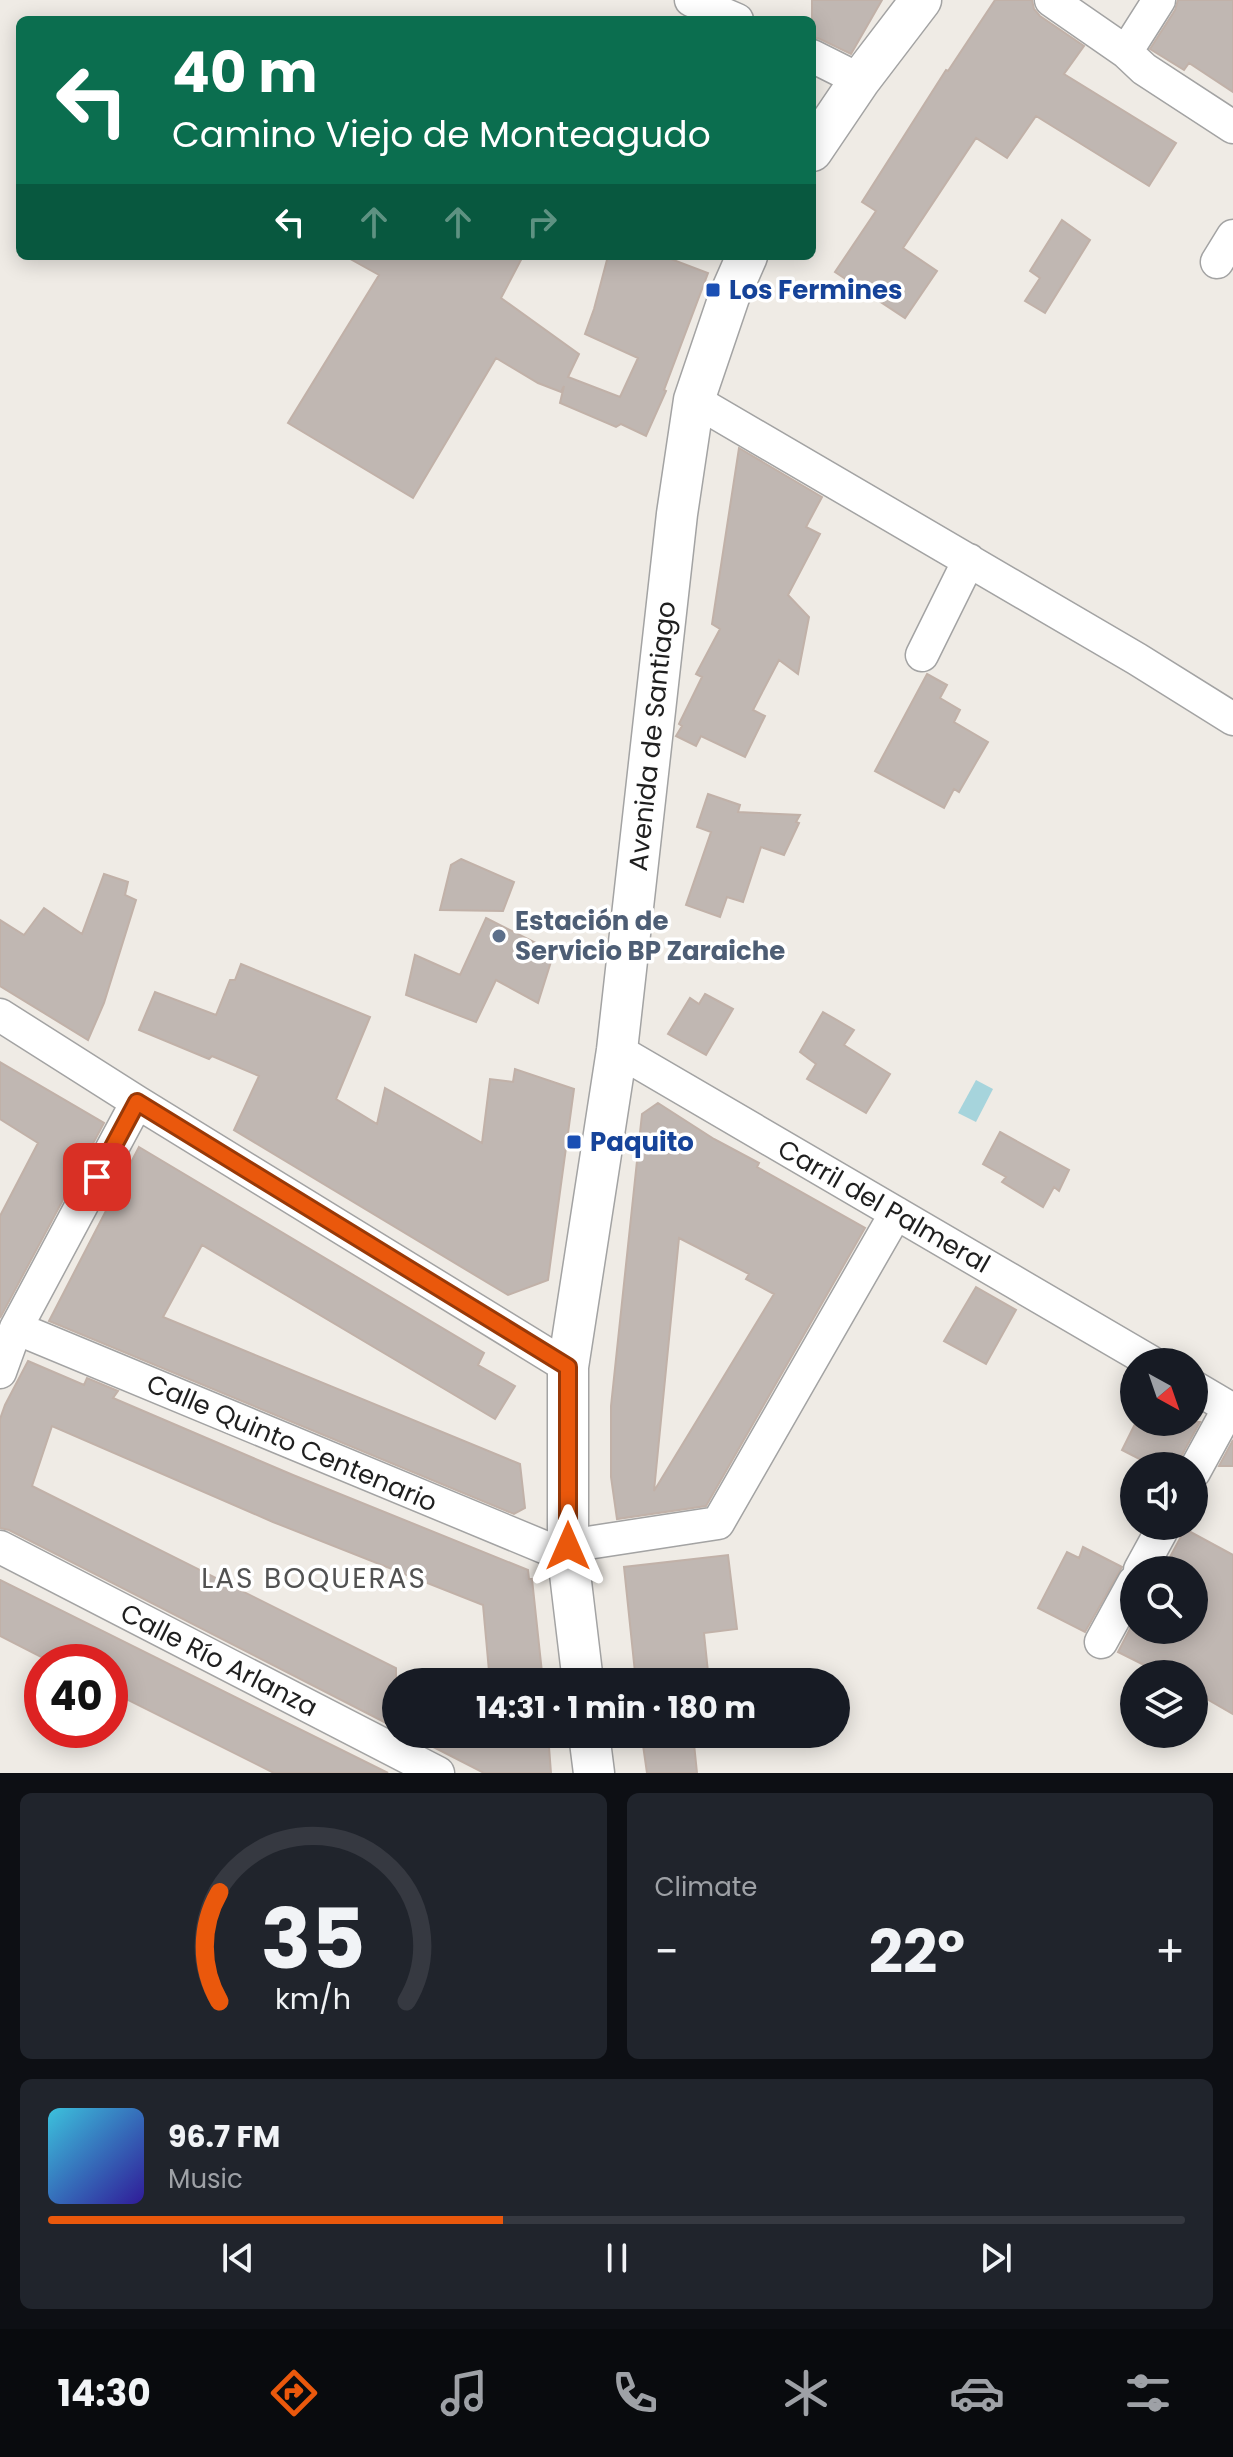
<!DOCTYPE html>
<meta charset="utf-8">
<style>
:root{--surface:#171b24;--page:#20242c;--text:#f1f3f6;--muted:#9ea1a6;--line:#363941;--accent:#ea580c}
body{margin:0;font-family:Poppins,sans-serif;background:var(--page);color:var(--text);height:100vh;display:flex;flex-direction:column;font-size:30px;white-space:nowrap}
*{box-sizing:border-box;margin:0}
p{font-size:26px;color:var(--muted)}
.icon{flex:none;width:44px;height:44px;fill:none;stroke:currentColor;stroke-width:2;stroke-linecap:round;stroke-linejoin:round}
.map{position:relative;height:1773px;overflow:hidden}
.sheet{display:flex;flex-direction:column;gap:20px;padding:20px;background:#0d0f14;flex:1}
.sheet>*{flex:none}
.banner{position:absolute;left:16px;top:16px;width:800px;height:244px;border-radius:12px;box-shadow:0 4px 20px #0003;background:#0b6e4f;color:#fff;overflow:hidden}
.needle{width:52px;rotate:140deg}
.controls{position:absolute;left:1120px;top:1348px;display:grid;gap:16px}
.controls a{display:grid;place-items:center;width:88px;height:88px;border-radius:50%;background:var(--surface);box-shadow:0 4px 20px #0003;font-size:40px}
.speed{position:absolute;left:24px;top:1644px;display:flex;gap:16px;font-size:40px;font-weight:700;text-align:center}
.speed>*{display:grid;place-content:center;width:104px;height:104px;border-radius:50%;background:var(--surface);box-shadow:0 4px 20px #0003;line-height:1}
.speed .limit{border:12px solid #d22;background:#fff;color:#111}
.pin{position:absolute;display:grid;place-items:center;width:68px;height:68px;color:#fff;margin:-34px;border-radius:16px;box-shadow:0 4px 12px #0006}
.me{position:absolute;width:88px;margin:-44px;rotate:0deg;stroke-linejoin:round;filter:drop-shadow(0 0 6px #0008)}
.turn{display:flex;align-items:center;gap:28px;height:168px;padding:0 24px;font-size:36px}
.turn .icon{width:104px;height:104px;stroke-width:2.5}
.turn b{display:block;font-size:56px;line-height:68px}
.lanes{display:flex;align-items:center;height:76px;padding:0 24px;background:#0003;justify-content:center;gap:40px;direction:ltr}
.lanes .off{opacity:.35}
.big{font-size:60px;font-weight:700;line-height:1.1}
.sheet .widget{flex:1;display:flex;flex-direction:column;justify-content:center;gap:12px;min-width:0;padding:0 28px;border-radius:12px;background:var(--page)}
.sheet .dial{align-items:center;gap:0}
.dial svg{height:208px;overflow:visible;fill:none;stroke:var(--line);stroke-width:7;stroke-linecap:round;text-anchor:middle}
.dial text{fill:var(--text);stroke:none}
.song{display:flex;align-items:center;gap:24px}
.cover{width:96px;height:96px;border-radius:12px;background:linear-gradient(135deg,hsl(190 70% 55%),hsl(250 70% 35%))}
.played{height:8px;border-radius:4px;background:linear-gradient(90deg,var(--accent) 40%,var(--line) 40%)}
.keys{display:flex;justify-content:space-around;direction:ltr}
.heat{display:flex;justify-content:space-between;align-items:center;font-size:44px;direction:ltr}
.sheet .tiles{flex:1;display:grid;gap:20px;grid-template-columns:1fr 1fr}
.widget:last-child{grid-column:span 2}
.trip{position:absolute;left:382px;top:1668px;width:468px;height:80px;border-radius:40px;background:var(--surface);box-shadow:0 4px 20px #0003;font-weight:700;line-height:80px;text-align:center}
.dock{display:flex;height:128px;justify-content:space-around;align-items:center;background:#090b0e;color:var(--muted)}
.dock .icon{width:56px;height:56px}
.dock .on{color:var(--accent)}
.dock b{font-size:36px;color:var(--text)}
.map>svg:first-child{display:block}
</style>
<div class="map">
<svg width="1233" height="1773" viewBox="0 0 1233 1773">
<rect width="100%" height="100%" fill="#efebe5"/>
<path fill="#a6d4dc" d="M976,1080L993,1089L976,1122L958,1113Z"/>
<path fill="#c0b7b2" stroke="#c1b1a8" stroke-width="2" fill-rule="evenodd" d="M812,0H882L851,54L820,39L812,37Z
M995,0H1032L1034,9L1040,16L1084,46L1064,74L1176,143L1149,186L1036,116L1007,158L976,138L903,248L937,271L905,318L835,272L876,211L862,202L946,70L948,71Z
M1178,0H1233V92L1189,63L1184,70L1150,49L1175,10Z
M1062,220L1090,240L1045,313L1025,301L1040,278L1030,271Z
M345,256H523L501,298L579,354L568,377L620,397L638,358L585,334L594,309L608,256H663L708,273L664,390L666,391L646,436L621,424L616,427L560,403L564,386L561,392L538,383L496,358L413,498L288,423L379,275Z
M739,448L822,497L806,527L820,534L788,595L809,617L798,674L779,660L753,710L765,716L745,757L701,736L696,746L676,736L682,726L679,724L702,677L696,674L720,629L712,624Z
M927,674L947,685L940,698L960,710L954,722L988,742L959,792L954,789L944,808L875,771Z
M708,794L740,805L738,812L800,815L796,822L799,823L784,855L761,847L743,902L727,897L720,917L686,905L711,832L697,827Z
M461,859L514,882L503,911L440,910L451,865Z
M104,874L128,882L125,895L136,900L104,1003L88,1040L0,986V920L24,935L44,908L82,934Z
M486,918L554,952L538,1003L496,980L476,1022L406,995L415,955L460,975Z
M241,964L370,1017L336,1099L377,1124L385,1088L482,1143L490,1079L513,1082L515,1069L574,1089L548,1280L508,1295L234,1130L259,1076L212,1056L209,1059L139,1030L155,992L216,1015L230,980H235Z
M705,994L733,1009L706,1055L668,1034L690,998L699,1004Z
M823,1012L854,1030L844,1045L890,1074L866,1113L807,1079L816,1064L800,1052Z
M0,1062L104,1123L0,1318V1216L38,1143L0,1119Z
M658,1103L714,1139L759,1163L757,1167L865,1228L706,1506L617,1519L611,1477V1406L642,1114ZM679,1238L749,1274L746,1279L774,1294L654,1491Z
M1000,1132L1069,1170L1059,1191L1054,1187L1043,1207L1002,1182L1006,1177L983,1164Z
M139,1147L484,1353L478,1365L515,1386L495,1419L202,1245L163,1317L520,1464L525,1508L514,1514L49,1321Z
M976,1287L1016,1310L986,1364L944,1341Z
M28,1361L84,1385L87,1378L118,1391L113,1398L293,1475L528,1570L529,1579H532L543,1682H490L483,1605L273,1522L52,1426L32,1486L396,1668V1728L9,1530L0,1528V1419L5,1405Z
M1136,1422H1200L1176,1466H1153L1122,1450Z
M1233,1440V1466H1219Z
M1185,1529L1233,1555V1714L1200,1695L1201,1691L1194,1687V1674H1162L1118,1652L1134,1621V1630H1194V1570H1163Z
M1083,1547L1122,1567L1085,1632L1038,1608L1067,1552L1079,1558Z
M728,1555L737,1629L704,1633L709,1682H636L624,1567Z
M0,1580L388,1773H274L110,1691V1662H51L0,1636Z
M408,1734H548L551,1773H484Z
M665,1734H693L697,1773H647L642,1738Z"/>
<g fill="none" stroke-linecap="round" stroke-linejoin="round">
<defs>
<path id="minor" d="M691,0L737,20
M1051,0L1126,52L1144,69L1233,127
M1126,52L1159,0
M812,56L860,80
M1217,262L1233,236
M694,400L1137,659L1233,719
M922,655L969,560
M0,1015L137,1102L568,1367
M617,1050L1151,1362
M16,1328L568,1557
M0,1372L16,1328L137,1102
M1194,1387L1233,1410
M1194,1472L1229,1408
M568,1546L718,1523L896,1213
M0,1547L438,1773
M1140,1570L1164,1526
M1101,1642L1134,1582"/>
<path id="tertiary" d="M812,151L860,80L921,0
M583,1682L568,1557V1367L617,1050L677,514L694,400L729,297L747,256
M589,1734L594,1773"/>
</defs>
<use href="#minor" stroke="#a3a3a3" stroke-width="35"/>
<use href="#tertiary" stroke="#a3a3a3" stroke-width="43"/>
<use href="#minor" stroke="#fff" stroke-width="32"/>
<use href="#tertiary" stroke="#fff" stroke-width="40"/>
</g>
<g fill="none" stroke-linecap="round" stroke-linejoin="round">
<defs>
<path id="route" d="M97,1177L137,1102L568,1367V1546"/>
</defs>
<use href="#route" stroke="#983908" stroke-width="20"/>
<use href="#route" stroke="#ea580c" stroke-width="14"/>
</g>
<g fill="#1a4fb4" stroke="#fff" stroke-width="3">
<rect x="705" y="282" width="16" height="16" rx="4"/>
<rect x="566" y="1134" width="16" height="16" rx="4"/>
</g>
<circle fill="#5c6f8a" stroke="#fff" stroke-width="3" cx="499" cy="936" r="8"/>
<g text-anchor="middle" dominant-baseline="central" stroke-width="7" stroke-linejoin="round" paint-order="stroke">
<g font-size="26" font-weight="bold" fill="#164399" stroke="#fff" text-anchor="start">
<text x="729" y="290">Los Fermines</text>
<text x="590" y="1142">Paquito</text>
</g>
<g font-size="26" fill="#1f1f1f" stroke="#fff">
<text transform="translate(652 736) rotate(-84)">Avenida de Santiago</text>
<text transform="translate(884 1206) rotate(30)">Carril del Palmeral</text>
<text transform="translate(292 1443) rotate(23)">Calle Quinto Centenario</text>
<text transform="translate(219 1660) rotate(27)">Calle Río Arlanza</text>
</g>
<g font-size="26" font-weight="bold" fill="#4e5e75" stroke="#fff" text-anchor="start">
<text x="515" y="921">Estación de<tspan x="515" dy="30">Servicio BP Zaraiche</tspan></text>
</g>
<g font-size="28" letter-spacing="2" fill="#525252" stroke="#fff">
<text x="314" y="1578">LAS BOQUERAS</text>
</g>
</g>
</svg>
<div class="controls">
<a><svg class="needle" viewBox="-14 -14 28 28"><path d="M0-13l5 13h-10z" fill="#e53935"/><path d="M0 13l5-13h-10z" fill="#9ea1a6"/></svg></a>
<a><svg class="icon" aria-label="sound" viewBox="0 0 24 24"><path d="M4 9h4l5-4v14l-5-4H4zM17 9q2 3 0 6"/></svg></a>
<a><svg class="icon" aria-label="search" viewBox="0 0 24 24"><circle cx="10" cy="10" r="6"/><path d="M15 15l6 6"/></svg></a>
<a><svg class="icon" aria-label="layers" viewBox="0 0 24 24"><path d="M12 4l9 5-9 5-9-5zM3 14l9 5 9-5"/></svg></a>
</div>
<div class="speed"><div class="limit">40</div></div>
<div class="pin" style="left:97px;top:1177px;background:#d93025"><svg class="icon" aria-label="arrive" viewBox="0 0 24 24"><path d="M6 21V4h12l-3 4 3 4H6"/></svg></div>
<svg class="me" style="left:568px;top:1546px" viewBox="-20 -20 40 40"><path d="M0-17L14 15 0 8-14 15z" fill="#ea580c" stroke="#fff" stroke-width="4"/></svg>
<div class="trip">14:31 · 1 min · 180 m</div>
<div class="banner">
<div class="turn"><svg class="icon" aria-label="left" viewBox="0 0 24 24"><path d="M17 20v-9H6M10 6l-5 5 5 5"/></svg><div><b>40 m</b>Camino Viejo de Monteagudo</div></div>
<div class="lanes"><svg class="icon" aria-label="left" viewBox="0 0 24 24"><path d="M17 20v-9H6M10 6l-5 5 5 5"/></svg><svg class="icon off" aria-label="ahead" viewBox="0 0 24 24"><path d="M12 20V5M6 11l6-6 6 6"/></svg><svg class="icon off" aria-label="ahead" viewBox="0 0 24 24"><path d="M12 20V5M6 11l6-6 6 6"/></svg><svg class="icon off" aria-label="right" viewBox="0 0 24 24"><path d="M7 20v-9h11M14 6l5 5-5 5"/></svg></div>
</div>
</div>
<section class="sheet">
<div class="tiles">
<div class="widget dial"><svg viewBox="0 0 100 80">
<path d="M14 69A42 42 0 1 1 86 69"/>
<path d="M14 69A42 42 0 0 1 14 27" stroke="#ea580c"/>
<text x="50" y="56" font-size="32" font-weight="700">35</text>
<text x="50" y="72" font-size="11">km/h</text>
</svg></div>
<div class="widget"><p>Climate</p>
<div class="heat"><a>−</a><b class="big">22°</b><a>+</a></div>
</div>
<div class="widget">
<div class="song"><i class="cover"></i><div><b>96.7 FM</b><p>Music</p></div></div>
<div class="played"></div>
<div class="keys"><svg class="icon" aria-label="previous" viewBox="0 0 24 24"><path d="M18 5L8 12l10 7zM5 5v14"/></svg><svg class="icon" aria-label="pause" viewBox="0 0 24 24"><path d="M8 5v14M16 5v14"/></svg><svg class="icon" aria-label="next" viewBox="0 0 24 24"><path d="M6 5l10 7-10 7zM19 5v14"/></svg></div>
</div>
</div>
</section>
<nav class="dock">
<b>14:30</b>
<svg class="icon on" aria-label="directions" viewBox="0 0 24 24"><path d="M12 3l9 9-9 9-9-9zM9 14v-3h6M13 9l2 2-2 2"/></svg>
<svg class="icon" aria-label="music" viewBox="0 0 24 24"><path d="M9 18V5l10-2v13"/><circle cx="6" cy="18" r="3"/><circle cx="16" cy="16" r="3"/></svg>
<svg class="icon" aria-label="phone" viewBox="0 0 24 24"><path d="M5 4h4l2 5-3 2q2 4 5 5l2-3 5 2v4C11 20 4 13 5 4z"/></svg>
<svg class="icon" aria-label="climate" viewBox="0 0 24 24"><path d="M12 3v18M4 7l16 10M4 17L20 7"/></svg>
<svg class="icon" aria-label="car" viewBox="0 0 24 24"><path d="M5 17H2v-5l4-1 3-4h7l3 4 3 1v5h-3M9 17h6M6 11h13"/><circle cx="7" cy="17" r="2"/><circle cx="17" cy="17" r="2"/></svg>
<svg class="icon" aria-label="filters" viewBox="0 0 24 24"><path d="M4 7h16M4 17h16"/><circle cx="9" cy="7" r="2"/><circle cx="15" cy="17" r="2"/></svg>
</nav>
